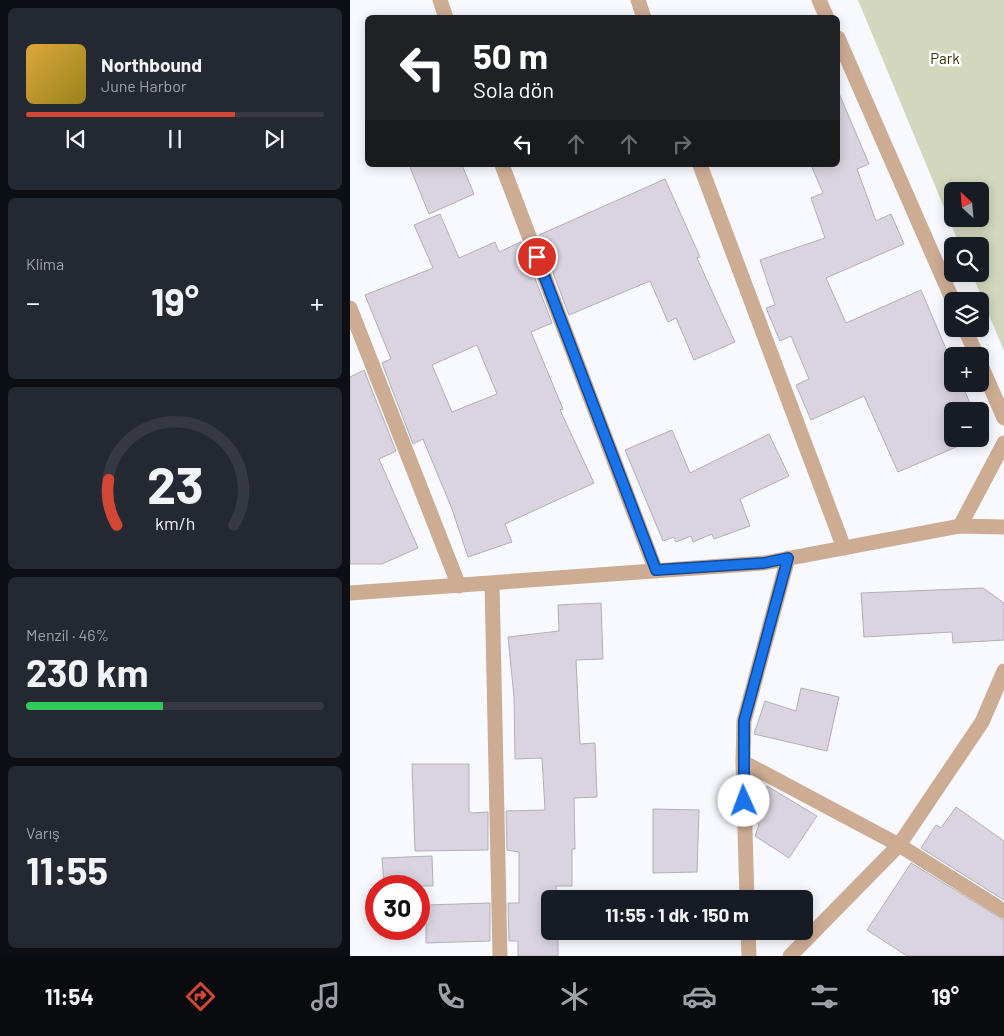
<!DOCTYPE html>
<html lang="tr">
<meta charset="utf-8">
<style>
:root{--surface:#171b24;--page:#242831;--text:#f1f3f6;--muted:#9ea1a6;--line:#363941;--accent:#d24635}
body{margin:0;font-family:Barlow,sans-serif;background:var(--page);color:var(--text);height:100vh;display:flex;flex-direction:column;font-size:19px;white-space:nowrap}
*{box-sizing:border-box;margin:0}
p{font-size:16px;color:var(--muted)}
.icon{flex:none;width:28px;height:28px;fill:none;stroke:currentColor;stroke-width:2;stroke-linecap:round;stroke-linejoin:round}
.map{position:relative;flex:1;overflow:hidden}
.drawer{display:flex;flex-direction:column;gap:8px;padding:8px;background:#0d0f14;width:350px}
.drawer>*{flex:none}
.hud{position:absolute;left:15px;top:15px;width:475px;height:152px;border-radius:8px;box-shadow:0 2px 12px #0003;background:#202124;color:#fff;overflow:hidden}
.needle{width:32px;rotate:334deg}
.tools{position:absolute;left:594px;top:182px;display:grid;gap:10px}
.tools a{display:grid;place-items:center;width:45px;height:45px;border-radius:8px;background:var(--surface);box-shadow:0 2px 12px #0003;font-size:25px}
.speed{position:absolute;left:15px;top:875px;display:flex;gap:10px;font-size:25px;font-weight:700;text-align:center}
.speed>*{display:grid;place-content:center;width:65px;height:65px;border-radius:50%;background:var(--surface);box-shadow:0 2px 12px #0003;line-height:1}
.speed .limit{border:8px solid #d22;background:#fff;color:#111}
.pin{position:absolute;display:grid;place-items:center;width:42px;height:42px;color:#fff;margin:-21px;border:2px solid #fff;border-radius:50%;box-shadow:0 1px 5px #0007}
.me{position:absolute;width:55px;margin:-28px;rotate:358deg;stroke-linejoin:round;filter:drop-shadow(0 0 4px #0008)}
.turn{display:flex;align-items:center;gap:18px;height:105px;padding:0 25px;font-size:22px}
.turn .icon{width:65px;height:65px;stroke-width:2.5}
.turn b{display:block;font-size:35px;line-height:42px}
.lanes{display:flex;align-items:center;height:48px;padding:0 25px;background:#0003;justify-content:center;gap:25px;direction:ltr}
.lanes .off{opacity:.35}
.big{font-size:38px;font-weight:700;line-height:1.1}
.drawer .widget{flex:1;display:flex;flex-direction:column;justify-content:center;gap:8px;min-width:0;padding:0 18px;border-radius:8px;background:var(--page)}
.drawer .dial{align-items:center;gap:0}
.dial svg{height:130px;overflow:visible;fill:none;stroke:var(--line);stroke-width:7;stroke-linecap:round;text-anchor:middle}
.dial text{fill:var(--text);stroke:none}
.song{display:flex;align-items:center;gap:15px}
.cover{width:60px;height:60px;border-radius:8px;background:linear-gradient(135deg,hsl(40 70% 55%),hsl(50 70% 35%))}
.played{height:5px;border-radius:2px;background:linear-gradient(90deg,var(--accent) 70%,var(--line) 70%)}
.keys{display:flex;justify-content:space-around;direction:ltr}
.heat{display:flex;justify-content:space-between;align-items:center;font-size:28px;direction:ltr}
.charge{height:8px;border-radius:4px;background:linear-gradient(90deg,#34c759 46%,var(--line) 0)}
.trip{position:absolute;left:191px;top:890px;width:272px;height:50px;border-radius:8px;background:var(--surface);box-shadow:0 2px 12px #0003;font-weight:700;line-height:50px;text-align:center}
.tab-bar{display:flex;height:80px;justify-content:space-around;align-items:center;background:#090b0e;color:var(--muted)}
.tab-bar .icon{width:35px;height:35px}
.tab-bar .selected{color:var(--accent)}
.tab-bar b{font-size:22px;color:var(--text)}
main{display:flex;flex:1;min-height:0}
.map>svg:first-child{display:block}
</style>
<main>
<section class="drawer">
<div class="widget">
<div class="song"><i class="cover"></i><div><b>Northbound</b><p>June Harbor</p></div></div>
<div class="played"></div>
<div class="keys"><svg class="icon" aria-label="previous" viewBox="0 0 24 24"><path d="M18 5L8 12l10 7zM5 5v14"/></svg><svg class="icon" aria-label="pause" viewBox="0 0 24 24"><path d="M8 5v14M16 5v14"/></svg><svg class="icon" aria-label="next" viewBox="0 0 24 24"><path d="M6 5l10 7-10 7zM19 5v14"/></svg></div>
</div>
<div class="widget"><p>Klima</p>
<div class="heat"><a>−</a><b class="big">19°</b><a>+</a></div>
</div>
<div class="widget dial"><svg viewBox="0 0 100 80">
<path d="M14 69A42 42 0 1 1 86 69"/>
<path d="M14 69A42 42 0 0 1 9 41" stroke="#d24635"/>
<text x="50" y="56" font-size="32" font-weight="700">23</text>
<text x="50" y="72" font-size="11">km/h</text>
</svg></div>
<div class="widget"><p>Menzil · 46%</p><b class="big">230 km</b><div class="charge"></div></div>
<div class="widget"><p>Varış</p><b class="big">11:55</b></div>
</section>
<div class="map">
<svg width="654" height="956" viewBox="0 0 654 956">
<rect width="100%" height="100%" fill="#f8f9fe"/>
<path fill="#d3d7bd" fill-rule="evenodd" d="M508,0H654V351L622,274H630V246H610ZM602,191H630V219H602Z"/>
<path fill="#d9d4df" stroke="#b3afb8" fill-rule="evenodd" d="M488,91L519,164L507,169L526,221L541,214L554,244L476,278L496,323L571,290L602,363V384H612L623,411H602V439H625L548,472L514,396L461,420L446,385L459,379L441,336L430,341L416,308L425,305L410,260L475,238L461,198L473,193L461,165H488Z
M59,165H112L124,194L79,214Z
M315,179L350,257L347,258L385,342L344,360L326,318L318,322L300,281L219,315L189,235Z
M90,214L109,258L145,242L149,252L171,242L202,323L181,332L213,409L210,410L244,483L155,524L162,542L118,557L102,509L73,439L63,444L32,363L41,359L15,295L83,268L64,225ZM127,345L147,394L102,412L82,365Z
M14,370L46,451L29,459L68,548L32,564H0V377Z
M322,430L340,473L419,434L439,476L390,499L400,526L364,539L362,534L343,542L341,536L326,542L324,537L313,541L275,450Z
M633,588L654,603V640L603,643L602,632L514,637L511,593Z
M251,603L253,659L226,660L230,744L245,743L247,797L224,798L225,849H222V886H206L207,899H200V931H208V956H168V941H159L158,903H169V852L157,850L156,811L195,810L192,758L165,759L164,697L158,637L209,631L208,605Z
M451,688L489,697L477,751L404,734L415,701L446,711Z
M62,764H119V810L121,813L138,812V850L65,851Z
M417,786L467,816L439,858L405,836L409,825L404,819L409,812L404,806Z
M606,807L654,841V900L571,848L586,825L591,828Z
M303,809L349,810L347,872L303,873Z
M82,856L83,886H34L32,858Z
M561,863L654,920V956H557L517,930Z
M140,903V941L76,943V905Z"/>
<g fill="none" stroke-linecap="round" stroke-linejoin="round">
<path stroke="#cdac94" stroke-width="15" d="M90,0L96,18
M288,0L294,18
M469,0L477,18
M488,38L603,301
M152,165L306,571
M350,165L494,548
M0,308L109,586
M615,329L627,356
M630,363L654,418
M610,526L654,443
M142,583L150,956
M0,593L414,563L610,526L654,527
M393,762L549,845L654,911
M397,899L393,762L394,721L438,558
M398,931L399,956
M440,956L549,845L632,722L654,671"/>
</g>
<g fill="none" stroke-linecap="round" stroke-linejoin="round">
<defs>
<path id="route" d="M187,257L306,570L414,563L438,558L394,721V801"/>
</defs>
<use href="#route" stroke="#114b97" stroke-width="12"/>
<use href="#route" stroke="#1a73e8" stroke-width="9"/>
</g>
<g text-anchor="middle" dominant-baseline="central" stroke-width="5" stroke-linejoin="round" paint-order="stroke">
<g font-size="15" fill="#2e3102" stroke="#fff">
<text x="595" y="58">Park</text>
</g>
</g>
</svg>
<div class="tools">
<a><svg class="needle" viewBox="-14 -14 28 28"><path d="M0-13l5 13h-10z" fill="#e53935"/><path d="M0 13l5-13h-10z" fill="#9ea1a6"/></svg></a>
<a><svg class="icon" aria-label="search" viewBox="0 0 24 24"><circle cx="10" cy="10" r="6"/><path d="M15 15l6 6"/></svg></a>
<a><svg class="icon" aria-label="layers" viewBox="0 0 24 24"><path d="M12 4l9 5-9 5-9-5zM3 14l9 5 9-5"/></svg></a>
<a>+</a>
<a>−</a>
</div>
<div class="speed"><div class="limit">30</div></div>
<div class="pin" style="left:187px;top:257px;background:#d93025"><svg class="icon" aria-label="arrive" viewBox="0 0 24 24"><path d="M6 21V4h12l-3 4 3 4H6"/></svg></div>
<svg class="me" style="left:394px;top:801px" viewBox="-20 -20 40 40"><circle r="19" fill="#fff"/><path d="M0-13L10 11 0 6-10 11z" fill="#1a73e8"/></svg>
<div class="trip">11:55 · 1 dk · 150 m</div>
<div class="hud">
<div class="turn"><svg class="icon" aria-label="left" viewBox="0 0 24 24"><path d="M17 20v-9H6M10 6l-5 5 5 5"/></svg><div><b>50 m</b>Sola dön</div></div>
<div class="lanes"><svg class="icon" aria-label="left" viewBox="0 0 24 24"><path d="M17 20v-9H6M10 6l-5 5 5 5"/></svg><svg class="icon off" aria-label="ahead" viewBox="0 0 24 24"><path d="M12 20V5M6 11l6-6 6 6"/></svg><svg class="icon off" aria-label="ahead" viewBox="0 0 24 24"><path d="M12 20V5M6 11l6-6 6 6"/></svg><svg class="icon off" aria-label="right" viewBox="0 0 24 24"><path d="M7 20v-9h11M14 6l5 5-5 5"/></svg></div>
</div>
</div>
</main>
<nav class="tab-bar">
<b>11:54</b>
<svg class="icon selected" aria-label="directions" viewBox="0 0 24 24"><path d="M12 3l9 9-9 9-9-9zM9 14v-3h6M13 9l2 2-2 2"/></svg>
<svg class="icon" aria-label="music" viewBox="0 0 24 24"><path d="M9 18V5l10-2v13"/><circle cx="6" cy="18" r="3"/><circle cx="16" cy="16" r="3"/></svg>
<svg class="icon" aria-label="phone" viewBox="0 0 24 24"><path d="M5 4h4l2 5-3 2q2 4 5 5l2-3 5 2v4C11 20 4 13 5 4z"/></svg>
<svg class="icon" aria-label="climate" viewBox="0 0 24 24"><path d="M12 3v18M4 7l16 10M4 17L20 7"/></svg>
<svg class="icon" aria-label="car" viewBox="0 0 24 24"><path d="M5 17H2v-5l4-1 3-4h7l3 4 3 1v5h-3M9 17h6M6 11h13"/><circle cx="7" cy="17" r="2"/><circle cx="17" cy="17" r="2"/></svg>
<svg class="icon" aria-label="filters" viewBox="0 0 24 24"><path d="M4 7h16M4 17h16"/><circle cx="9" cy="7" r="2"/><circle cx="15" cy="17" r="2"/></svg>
<b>19°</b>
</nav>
